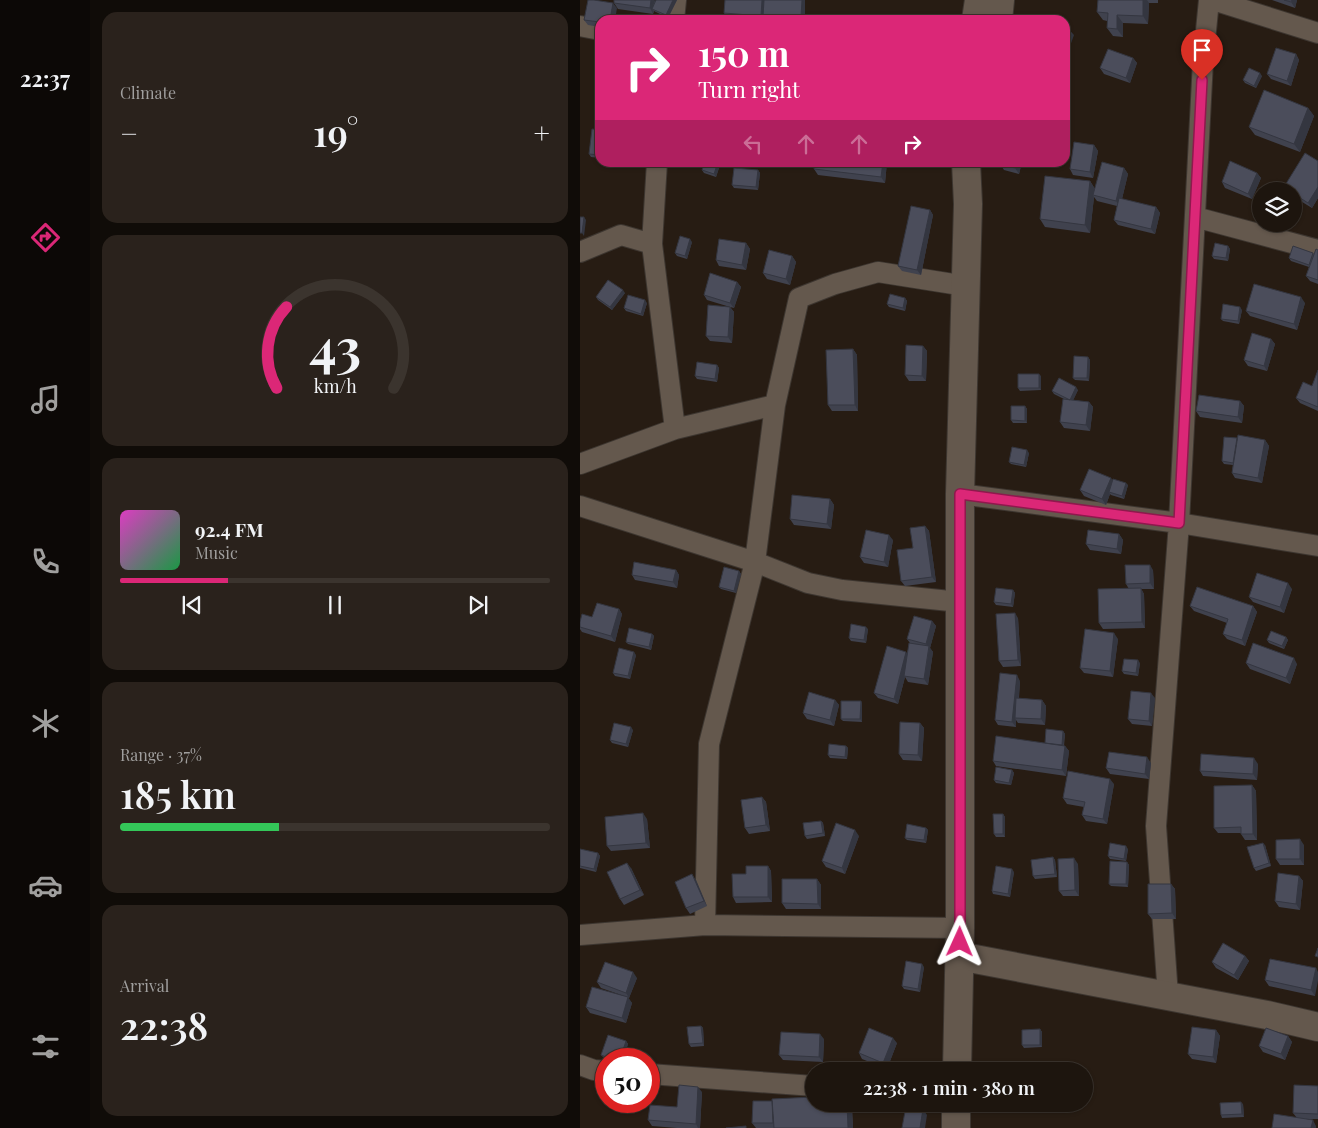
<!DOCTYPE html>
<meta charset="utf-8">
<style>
:root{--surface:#1d150e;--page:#2a221c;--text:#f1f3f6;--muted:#a09f9e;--line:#3b342e;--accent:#db2777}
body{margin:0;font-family:"Playfair Display",serif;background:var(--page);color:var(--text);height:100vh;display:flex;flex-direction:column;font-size:19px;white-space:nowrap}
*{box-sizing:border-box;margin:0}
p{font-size:16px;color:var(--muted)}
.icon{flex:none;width:28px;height:28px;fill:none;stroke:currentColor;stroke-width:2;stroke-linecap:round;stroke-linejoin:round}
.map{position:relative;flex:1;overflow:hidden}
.panel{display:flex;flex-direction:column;gap:12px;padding:12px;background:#100c08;width:490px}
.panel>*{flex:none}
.banner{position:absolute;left:15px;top:15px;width:475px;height:152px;border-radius:15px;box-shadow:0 1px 4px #0004,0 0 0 1px var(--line);background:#db2777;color:#fff;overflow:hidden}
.tools{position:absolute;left:672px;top:182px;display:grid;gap:10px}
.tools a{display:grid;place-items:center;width:50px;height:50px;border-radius:50%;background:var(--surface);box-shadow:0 1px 4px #0004,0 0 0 1px var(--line);font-size:25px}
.speed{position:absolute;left:15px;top:1048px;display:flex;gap:10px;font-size:25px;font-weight:700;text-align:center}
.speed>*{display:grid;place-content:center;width:65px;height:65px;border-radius:50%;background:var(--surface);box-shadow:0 1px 4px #0004,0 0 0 1px var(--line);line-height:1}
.speed .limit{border:8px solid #d22;background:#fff;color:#111}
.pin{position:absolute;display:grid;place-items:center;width:42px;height:42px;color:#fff;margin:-51px -21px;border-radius:50% 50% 50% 0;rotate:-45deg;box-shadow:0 0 5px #0007}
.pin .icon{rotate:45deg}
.me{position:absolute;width:55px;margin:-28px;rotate:1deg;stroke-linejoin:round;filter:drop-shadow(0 0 4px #0008)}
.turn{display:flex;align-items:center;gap:18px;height:105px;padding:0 20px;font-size:22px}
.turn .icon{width:65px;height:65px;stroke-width:2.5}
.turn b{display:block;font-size:35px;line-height:42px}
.lanes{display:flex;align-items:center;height:48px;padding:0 20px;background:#0003;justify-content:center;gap:25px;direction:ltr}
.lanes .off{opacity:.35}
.big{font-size:38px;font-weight:600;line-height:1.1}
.panel .widget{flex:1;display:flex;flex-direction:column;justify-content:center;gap:8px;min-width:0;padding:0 18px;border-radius:15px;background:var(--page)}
.panel .dial{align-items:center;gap:0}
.dial svg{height:130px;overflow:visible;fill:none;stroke:var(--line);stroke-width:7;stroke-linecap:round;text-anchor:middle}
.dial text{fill:var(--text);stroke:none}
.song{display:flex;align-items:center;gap:15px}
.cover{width:60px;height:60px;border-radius:8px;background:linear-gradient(135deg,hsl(310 70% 55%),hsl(140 70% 35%))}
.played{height:5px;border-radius:2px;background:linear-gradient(90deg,var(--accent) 25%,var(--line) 25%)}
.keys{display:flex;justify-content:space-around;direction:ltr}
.heat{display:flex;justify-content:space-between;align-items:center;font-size:28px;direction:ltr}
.charge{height:8px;border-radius:4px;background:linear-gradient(90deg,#34c759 37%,var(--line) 0)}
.trip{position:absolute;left:225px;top:1062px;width:288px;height:50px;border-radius:25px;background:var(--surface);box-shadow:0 1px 4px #0004,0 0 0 1px var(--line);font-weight:600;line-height:50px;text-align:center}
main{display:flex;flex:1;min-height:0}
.tabs{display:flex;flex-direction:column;width:90px;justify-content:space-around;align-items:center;background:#0c0806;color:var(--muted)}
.tabs .icon{width:35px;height:35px}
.tabs .on{color:var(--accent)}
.tabs b{font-size:22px;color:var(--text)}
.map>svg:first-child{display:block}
</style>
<main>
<nav class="tabs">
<b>22:37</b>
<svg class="icon on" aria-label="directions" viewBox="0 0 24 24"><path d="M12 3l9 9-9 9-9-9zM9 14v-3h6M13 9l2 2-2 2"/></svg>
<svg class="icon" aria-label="music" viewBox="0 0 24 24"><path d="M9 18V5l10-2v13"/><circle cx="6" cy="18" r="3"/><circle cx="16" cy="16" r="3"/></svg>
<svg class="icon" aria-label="phone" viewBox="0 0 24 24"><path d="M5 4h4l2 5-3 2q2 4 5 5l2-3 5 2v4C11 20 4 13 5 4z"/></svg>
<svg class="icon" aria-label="climate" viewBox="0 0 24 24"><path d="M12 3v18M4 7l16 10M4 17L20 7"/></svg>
<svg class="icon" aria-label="car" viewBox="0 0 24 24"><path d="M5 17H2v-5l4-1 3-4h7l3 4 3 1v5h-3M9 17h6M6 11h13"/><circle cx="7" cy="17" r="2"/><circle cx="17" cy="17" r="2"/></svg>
<svg class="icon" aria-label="filters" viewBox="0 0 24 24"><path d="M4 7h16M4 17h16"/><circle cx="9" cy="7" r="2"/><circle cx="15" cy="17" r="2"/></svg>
</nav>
<section class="panel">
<div class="widget"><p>Climate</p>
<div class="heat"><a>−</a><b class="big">19°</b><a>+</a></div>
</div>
<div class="widget dial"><svg viewBox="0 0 100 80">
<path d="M14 69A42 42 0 1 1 86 69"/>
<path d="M14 69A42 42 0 0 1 20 19" stroke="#db2777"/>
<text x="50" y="56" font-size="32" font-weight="700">43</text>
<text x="50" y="72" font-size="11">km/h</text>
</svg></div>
<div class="widget">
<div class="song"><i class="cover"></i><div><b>92.4 FM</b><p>Music</p></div></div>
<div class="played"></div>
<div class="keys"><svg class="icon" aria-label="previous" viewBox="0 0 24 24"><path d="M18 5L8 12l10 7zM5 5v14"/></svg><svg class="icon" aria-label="pause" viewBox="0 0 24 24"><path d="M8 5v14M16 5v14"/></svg><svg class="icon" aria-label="next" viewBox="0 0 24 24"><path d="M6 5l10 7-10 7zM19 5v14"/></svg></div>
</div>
<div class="widget"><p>Range · 37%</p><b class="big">185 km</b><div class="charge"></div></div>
<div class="widget"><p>Arrival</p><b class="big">22:38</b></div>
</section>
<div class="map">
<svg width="738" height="1128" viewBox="0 0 738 1128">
<rect width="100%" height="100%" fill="#271c13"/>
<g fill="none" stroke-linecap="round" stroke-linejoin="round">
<defs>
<path id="street" d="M633,0L738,33
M94,20L96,0
M0,26L20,30
M77,162L72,244L95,429
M615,217L738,250
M0,252L41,235L72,244
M0,464L95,429L195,405
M380,494L599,523L738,546
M0,506L175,562L228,583L262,590L380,602
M125,925L129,744L175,562L195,405L219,298L255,284L298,272L386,286
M0,935L125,925L380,928
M588,996L576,826L599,523L623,61L629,0
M0,1065L14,1070L26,1071
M69,1074L234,1086"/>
<path id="secondary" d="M396,20L399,0
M418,20L420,0
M379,956L687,1015L738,1027
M377,1071L380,928V494L388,204L386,162
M376,1128V1104"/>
</defs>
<use href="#street" stroke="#3d3630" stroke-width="22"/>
<use href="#secondary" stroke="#3d3630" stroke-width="30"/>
<use href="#street" stroke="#64584d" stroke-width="20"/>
<use href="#secondary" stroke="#64584d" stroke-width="28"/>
</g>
<path fill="#40424e" d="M97,0L88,18L74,11L73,14L38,9L34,3Z
M145,0H225V20H186L185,18V20H167L148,18L144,13Z
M518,0H578V3H569L568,24L543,23V37L533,36L527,28V21L523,20L517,12Z
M692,0H717L715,8Z
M37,8L20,20V27L8,25L4,20Z
M716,54L719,60L711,86L691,79L687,74Z
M553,58L557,63L550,83L524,74L520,68Z
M682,76L676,88L665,83L663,80Z
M728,108L734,116L720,152L675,135L669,127Z
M20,130V158L11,157L9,154Z
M514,145L518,151L513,178L493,175L490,169Z
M738,161V198L732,208L714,197V191H706L704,187Z
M307,162L305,183L238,175L234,169Z
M442,162L439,174L424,170L420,164Z
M140,165L136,177L124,173L122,170Z
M544,168L548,174L542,199L576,207L580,213L575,234L538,225L534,220L537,206L517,201L514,197L510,233L465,227L460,219L510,181L515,189Z
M178,170L180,173L178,190L154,188L152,185Z
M677,173L681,178L672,199L645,188L642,182Z
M350,210L353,215L341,275L322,271L318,266Z
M112,242L107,259L97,256L95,253Z
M166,243L170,249L166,270L139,266L136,260Z
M648,246L650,249L648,261L634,259L632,256Z
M738,250V284L730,281L726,276L729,267L711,261L709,258L733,253L734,254Z
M212,256L216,262L210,285L187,279L183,273Z
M157,282L161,287L154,308L150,307L154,312L152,343L130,341L126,336L150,307L127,300L124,295Z
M45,293L32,310L18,300L16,297Z
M325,298L327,301L325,311L309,307L307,304Z
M67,303L63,316L46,311L44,308Z
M725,303L717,330L670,316L666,311Z
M662,310L659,324L643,321L641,319Z
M691,339L695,344L687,371L668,366L664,360Z
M343,346L347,351L346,381H329L325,375Z
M273,349L277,355L278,411H252L248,405Z
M508,357L510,360L509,381L495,380L493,378Z
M137,365L139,368L137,382L117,379L115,376Z
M738,370V411L720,403L716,398L732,386Z
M461,376V390L440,391L438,388Z
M498,390L493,400L509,402L513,407L510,431L484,428L480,422L484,399L474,394L472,391Z
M660,401L664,406L662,423L620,417L616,411Z
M445,406L447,409V423H433L431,420Z
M685,440L689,446L682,483L655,478L652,473L653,465L644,464L642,461Z
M449,453L446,467L431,464L429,462Z
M533,480L548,485L544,499L531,495L530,494L526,505L504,496L500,490Z
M250,499L254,505L251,529L214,525L210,519Z
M345,526L349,531L356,582L325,586L321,581Z
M539,534L543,540L541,554L510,550L506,544Z
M313,540L308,567L284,563L280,557Z
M96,570L99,575L97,588L55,580L52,575Z
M573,570L574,589H561L564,594L565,628L523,629L519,623L549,589L546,584Z
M159,571L161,574L156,593L141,589L139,587Z
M712,589L704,613L673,602L669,597Z
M433,590L435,593L433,607L416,605L414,602Z
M610,606H673L677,612L665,646L647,639L643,634L647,623L614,611Z
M39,609L42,614L35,642L2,632L0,629V622Z
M438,618L441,666L423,667L419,661Z
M352,621L356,626L350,648L353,652L348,685L328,682L325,677L318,704L298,698L294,693L327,653L330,643L327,639Z
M288,629L286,643L271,641L269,638Z
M72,634L74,636L71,650L48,644L46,642Z
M706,637L708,640L704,649L689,643L687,640Z
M538,639L533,677L504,673L500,668Z
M56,655L50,679L35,676L33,673Z
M560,663L558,676L544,674L542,671Z
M666,663L717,664L710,684L670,669Z
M440,681L439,698L462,700L466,706L465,725L438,723L436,720V727L418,725L415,720Z
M575,698L572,726L552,724L548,719Z
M255,700L259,705L254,726L227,719L223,713Z
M281,701L282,704V722L263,721L261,719Z
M340,723L344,728L342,761L323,760L319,754Z
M53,730L48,747L32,743L30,740Z
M483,731L485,734L484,746H485L489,751L486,776L416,766L413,761L465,743Z
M266,746L268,748L267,759L250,758L248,755Z
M571,763L569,779L530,774L526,768Z
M678,764L677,780L623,776L620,771Z
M432,770L434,773L431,785L416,783L414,780Z
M534,784L527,824L506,821L502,815L504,807L487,804L483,798Z
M672,785L676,791L677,840H665L661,834V833H638L634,828Z
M182,797L186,802L190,831L169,834L165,828Z
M423,814L425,817V837H416L414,834Z
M67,819L70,848L31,851L27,846Z
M241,821L243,823L245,836L227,839L225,836Z
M346,828L348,830L346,843L327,840L325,838Z
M279,836L265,874L246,867L242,861Z
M685,845L691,866L676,871L674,868Z
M724,845V865H700L696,859Z
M0,849L18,853L20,856L16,872L0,868Z
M548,849L546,861L530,859L528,856Z
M473,857L475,860L477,877L455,879L453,876Z
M547,862L549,865L548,887L531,886L529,884Z
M498,864L499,896H483L479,891Z
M188,866L191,871L192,902L156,903L153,897Z
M51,868L64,895L44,905L40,899Z
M434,872L430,897L413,894L412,891Z
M719,876L723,881L720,910L699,907L695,901Z
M237,879L241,885V909H206L202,903Z
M116,880L127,906L110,914L106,908Z
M591,884L595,889L596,919H572L568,914Z
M665,956L669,961L658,980L636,968L632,962Z
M344,967L340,992L324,989L322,986Z
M736,968L735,996L689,986L685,980Z
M57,978L49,998H48L52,1003L46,1023L10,1013L6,1007L44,996L21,988L17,982Z
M121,1026L123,1028L124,1046L111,1047L109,1044Z
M460,1029L462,1032V1047L444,1048L442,1045Z
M636,1030L640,1036L636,1063L612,1059L608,1054Z
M708,1036L712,1042L705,1060L683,1052L679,1046Z
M244,1039L243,1062L203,1060L199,1055Z
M46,1041L48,1044L43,1059H26L23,1057L21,1055Z
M317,1043L307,1069L282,1059L279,1053Z
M738,1086V1119H722L736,1126L717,1118L713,1113Z
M122,1092L120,1128H97L72,1126L68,1120L97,1107Z
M272,1104L273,1128H176L172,1123Z
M663,1104L664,1117L642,1118L641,1115Z"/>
<path fill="#343640" d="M71,0H75L72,9L74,11L73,14L70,8Z
M93,0H97L88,18L86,15Z
M182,0H186L183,17L185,18V20H183L181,16Z
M222,0H225V20H223L221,17Z
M563,0H567L569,3L568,24L563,16Z
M712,0H717L715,8L711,2Z
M33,3L37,8L35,20H30Z
M537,15L543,23V37L537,29Z
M492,33L494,35L489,49L487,46Z
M716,54L719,60L711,86L707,81Z
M553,58L557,63L550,83L546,78Z
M680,73L682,76L676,88L674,86Z
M728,108L734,116L720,152L714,144Z
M514,145L518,151L513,178L510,172Z
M138,162L140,165L136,177L134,174Z
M303,162H307L305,183L301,177Z
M437,162H442L439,174L435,168Z
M544,168L548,174L540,207L536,201Z
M178,170L180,173L178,190L176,187Z
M677,173L681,178L672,199L668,194Z
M510,181L515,189L513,195L514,197L510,233L505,225Z
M738,187V198L732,208L728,203Z
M576,207L580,213L575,234L571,229Z
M350,210L353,215L341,275L337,270Z
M4,217L6,220L4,236L2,233Z
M110,239L112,242L107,259L105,256Z
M166,243L170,249L166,270L162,265Z
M648,246L650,249L648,261L646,258Z
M212,256L216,262L210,285L206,279Z
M157,282L161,287L154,308L150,303Z
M43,290L45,293L32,310L30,307Z
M721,297L725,303L717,330L714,324Z
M325,298L327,301L325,311L323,308Z
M65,300L67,303L63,316L61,314Z
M150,307L154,312L152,343L148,337Z
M660,307L662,310L659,324L658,321Z
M691,339L695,344L687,371L684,366Z
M343,346L347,351L346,381L342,376Z
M273,349L277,355L278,411L275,405Z
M508,357L510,360L509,381L507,378Z
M137,365L139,368L137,382L135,379Z
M459,374L461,376V390L459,388Z
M496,387L498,390L492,403L490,400Z
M660,401L664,406L662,423L658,417Z
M509,402L513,407L510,431L506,425Z
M445,406L447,409V423L445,421Z
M685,440L689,446L682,483L678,478Z
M447,450L449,453L446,467L444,465Z
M531,478L535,483L529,492L530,494L526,505L522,499Z
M546,483L548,485L544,499L542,496Z
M250,499L254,505L251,529L247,524Z
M345,526L349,531L356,582L352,577Z
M539,534L543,540L541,554L537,549Z
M309,535L313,540L308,567L304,562Z
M570,565L573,570L574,589L570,583Z
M96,570L99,575L97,588L93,582Z
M159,571L161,574L156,593L154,591Z
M708,583L712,589L704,613L700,607Z
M561,588L564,594L565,628L562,622Z
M433,590L435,593L433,607L431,604Z
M673,606L677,612L665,646L662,640Z
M39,609L42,614L35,642L31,636Z
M435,613L438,618L441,666L438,660Z
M352,621L356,626L350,648L353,652L348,685L344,679L349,649L346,644Z
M286,627L288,629L286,643L284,640Z
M534,633L538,639L533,677L530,671Z
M72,634L74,636L71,650L69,647Z
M706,637L708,640L704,649L702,646Z
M54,652L56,655L50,679L48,676Z
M326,652L330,657L324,676L325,677L318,704L314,699Z
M714,658L717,664L710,684L706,678Z
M558,660L560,663L558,676L556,673Z
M437,675L440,681L437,718H435L436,720V727L432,722Z
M571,693L575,698L572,726L569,721Z
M255,700L259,705L254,726L250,720Z
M462,700L466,706L465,725L461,719Z
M281,701L282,704V722L280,719Z
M340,723L344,728L342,761L338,755Z
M51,727L53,730L48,747L46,744Z
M483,731L485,734L483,748L481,745Z
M266,746L268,748L267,759L265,757Z
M485,746L489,751L486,776L482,770Z
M567,757L571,763L569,779L565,774Z
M674,758L678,764L677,780L673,774Z
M432,770L434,773L431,785L429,783Z
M530,779L534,784L527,824L523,819Z
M672,785L676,791L677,840L673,834Z
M182,797L186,802L190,831L186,825Z
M63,813L67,819L70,848L66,843Z
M423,814L425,817V837L423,834Z
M241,821L243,823L245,836L243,833Z
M346,828L348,830L346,843L344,840Z
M275,830L279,836L265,874L262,868Z
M720,839L724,845V865L720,859Z
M683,843L685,845L691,866L689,863Z
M546,846L548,849L546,861L544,859Z
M18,853L20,856L16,872L14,869Z
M473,857L475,860L477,877L475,874Z
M494,858L498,864L499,896L495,890Z
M547,862L549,865L548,887L546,884Z
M47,863L51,868L64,895L60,890Z
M188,866L191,871L192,902L188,897Z
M432,869L434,872L430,897L428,894Z
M112,874L116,880L127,906L124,901Z
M719,876L723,881L720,910L716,904Z
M237,879L241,885V909L238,904Z
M591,884L595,889L596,919L592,913Z
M665,956L669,961L658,980L654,975Z
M342,964L344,967L340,992L338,989Z
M736,968L738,972V981L735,996L731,990Z
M53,972L57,978L49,998L46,993Z
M48,997L52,1003L46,1023L42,1018Z
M121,1026L123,1028L124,1046L123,1043Z
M460,1029L462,1032V1047L460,1045Z
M636,1030L640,1036L636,1063L633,1057Z
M240,1034L244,1039L243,1062L239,1057Z
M708,1036L712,1042L705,1060L701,1054Z
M313,1038L317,1043L307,1069L303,1063Z
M46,1041L48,1044L43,1059H40Z
M118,1087L122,1092L120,1128H118L116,1124Z
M661,1102L663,1104L664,1117L662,1114Z
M267,1104H271L273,1128H268Z
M343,1109L347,1115L345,1128H340Z
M733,1120L736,1126V1128H731Z"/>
<path fill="#4b4d5b" stroke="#343640" d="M8,0H14L33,3L30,20H20V22L4,20Z
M34,0H71L70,8L34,3Z
M76,0H93L86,15L72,9Z
M145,0H182L181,16L144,13Z
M184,0H222L221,17H183Z
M518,0H563V16L537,15V29L527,28L528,13L517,12Z
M704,0H712L711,2Z
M485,30L492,33L487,46L485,45Z
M696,48L716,54L707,81L687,74Z
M528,49L553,58L546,78L520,68Z
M669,68L680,73L674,86L663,80Z
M684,90L728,108L714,144L669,127Z
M12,129L20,130V155L9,154Z
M494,142L514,145L510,172L490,169Z
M725,153L738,161V187L728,203L714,194V191H710L704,187Z
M650,161L677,173L668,194L642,182Z
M125,162H138L134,174L122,170Z
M235,162H303L301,177L234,169Z
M421,162H437L435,168L420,164Z
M522,162L544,168L536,201L513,195Z
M154,168L178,170L176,187L152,185Z
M465,176L510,181L505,225L460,219Z
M539,198L576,207L571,229L534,220Z
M331,206L350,210L337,270L318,266Z
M0,217H4L2,233H0Z
M100,236L110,239L105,256L95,253Z
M139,239L166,243L162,265L136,260Z
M635,243L648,246L646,258L632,256Z
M713,246L733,253L729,265L709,258Z
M736,249L738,250V280L726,276Z
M189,250L212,256L206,279L183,273Z
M130,273L157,282L150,303L124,295Z
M28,280L43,290L30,307L16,297Z
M674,284L721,297L714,324L666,311Z
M310,294L325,298L323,308L307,304Z
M48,295L65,300L61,314L44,308Z
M643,304L660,307L658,321L641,319Z
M128,305L150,307L148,337L126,336Z
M672,333L691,339L684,366L664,360Z
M326,345L343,346L342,376L325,375Z
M273,349L275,405H248L246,350Z
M494,356L508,357L507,378H493Z
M117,362L137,365L135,379L115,376Z
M738,370V407L716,398L723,382L732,386Z
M438,374H459V388H438Z
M479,378L496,387L490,400L472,391Z
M619,395L660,401L658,417L616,411Z
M483,399L509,402L506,425L480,422Z
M431,406H445V421L431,420Z
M658,435L685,440L678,478L652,473Z
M644,437L657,438L653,463L642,461Z
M432,447L447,450L444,465L429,462Z
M509,469L531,478L522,499L500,490Z
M533,479L546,483L542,496L529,492Z
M212,495L250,499L247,524L210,519Z
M345,526L352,577L321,581L317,550L333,548L330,528Z
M286,530L309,535L304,562L280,557Z
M508,530L539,534L537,549L506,544Z
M54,562L96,570L93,582L52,575Z
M545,565H570V583L546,584Z
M144,567L159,571L154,591L139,587Z
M677,573L708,583L700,607L669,597Z
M617,587L673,606L662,640L643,634L648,619L610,606Z
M416,588L433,590L431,604L414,602Z
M561,588L562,622L519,623L518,589Z
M17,603L39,609L31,636L0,627V622L2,614L12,617Z
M435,613L438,660L419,661L416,614Z
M334,616L352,621L346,644L327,639Z
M271,624L286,627L284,640L269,638Z
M49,628L72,634L69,647L46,642Z
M505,629L534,633L530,671L500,668Z
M691,631L706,637L702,646L687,640Z
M329,643L349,646L344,679L324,676Z
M673,643L714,658L706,678L666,663Z
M307,646L326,652L314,699L294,693Z
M39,648L54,652L48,676L33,673Z
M544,659L558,660L556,673L542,671Z
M420,673L437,675L432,722L415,720Z
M551,691L571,693L569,721L548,719Z
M229,692L255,700L250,720L223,713Z
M436,698L462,700L461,719L435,718Z
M261,701H281L280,719H261Z
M320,722L340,723L338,755L319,754Z
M34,723L51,727L46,744L30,740Z
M466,729L483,731L482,745L465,743Z
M416,736L485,746L482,770L413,761Z
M249,744L266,746L265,757L248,755Z
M529,752L567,757L565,774L526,768Z
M621,754L674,758L673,774L620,771Z
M416,767L432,770L429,783L414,780Z
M488,771L530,779L523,819L502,815L505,802L483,798Z
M672,785L673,834H661V827L634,828V786Z
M182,797L186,825L165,828L161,800Z
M63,813L66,843L27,846L25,817Z
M413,814H423V834H414Z
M241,821L243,833L225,836L223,823Z
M256,823L275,830L262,868L242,861Z
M327,824L346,828L344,840L325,838Z
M720,839V859H696V840Z
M530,843L546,846L544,859L528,856Z
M683,843L689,863L674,868L667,847Z
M0,849L18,853L14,869L0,866Z
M473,857L475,874L453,876L451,860Z
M494,858L495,890L479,891L478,859Z
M530,861L547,862L546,884H529Z
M47,863L60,890L40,899L27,872Z
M166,866H188V897H153L152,874H166Z
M416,866L432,869L428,894L412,891Z
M698,873L719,876L716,904L695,901Z
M112,874L124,901L106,908L95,882Z
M202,879H237L238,904L202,903Z
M568,884H591L592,913L568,914Z
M643,943L665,956L654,975L632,962Z
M738,948V957L735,956Z
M690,959L736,968L731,990L685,980Z
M326,961L342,964L338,989L322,986Z
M25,962L53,972L46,993L17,982Z
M12,987L48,997L42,1018L6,1007Z
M121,1026L123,1043L109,1044L107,1027Z
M612,1027L636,1030L633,1057L608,1054Z
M289,1028L313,1038L303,1063L279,1053Z
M686,1028L708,1036L701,1054L679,1046Z
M460,1029V1045H442V1030Z
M201,1032L240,1034L239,1057L199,1055Z
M28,1035L46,1041L40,1059H31L21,1055Z
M99,1085L118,1087L116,1124L68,1120L70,1105L97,1107Z
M714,1085L738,1086V1114L713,1113Z
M234,1097V1104H267L268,1128H194L192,1099Z
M173,1101H192L193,1123H172Z
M661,1102L662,1114L641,1115L640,1103Z
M326,1106L343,1109L340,1128H322Z
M694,1114L733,1120L731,1128H692Z
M166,1126V1128H146Z"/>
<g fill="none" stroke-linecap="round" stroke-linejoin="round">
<defs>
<path id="route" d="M380,942V494L599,523L622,80"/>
</defs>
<use href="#route" stroke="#8e194d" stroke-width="12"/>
<use href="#route" stroke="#db2777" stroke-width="9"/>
</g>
</svg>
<div class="tools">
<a><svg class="icon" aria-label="layers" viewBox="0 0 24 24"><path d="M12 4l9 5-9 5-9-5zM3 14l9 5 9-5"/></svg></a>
</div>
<div class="speed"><div class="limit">50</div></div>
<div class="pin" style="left:622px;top:80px;background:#d93025"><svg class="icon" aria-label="arrive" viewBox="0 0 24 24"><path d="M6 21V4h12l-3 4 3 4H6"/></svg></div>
<svg class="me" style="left:380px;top:942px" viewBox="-20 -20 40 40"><path d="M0-17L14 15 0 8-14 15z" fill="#db2777" stroke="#fff" stroke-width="4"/></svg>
<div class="trip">22:38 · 1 min · 380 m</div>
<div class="banner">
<div class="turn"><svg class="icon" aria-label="right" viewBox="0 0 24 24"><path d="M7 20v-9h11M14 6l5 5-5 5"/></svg><div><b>150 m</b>Turn right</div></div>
<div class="lanes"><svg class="icon off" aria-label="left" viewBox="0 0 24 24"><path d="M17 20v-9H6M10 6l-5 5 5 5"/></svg><svg class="icon off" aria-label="ahead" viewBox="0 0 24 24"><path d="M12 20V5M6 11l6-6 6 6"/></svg><svg class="icon off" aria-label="ahead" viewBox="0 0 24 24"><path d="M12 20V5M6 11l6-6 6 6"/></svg><svg class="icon" aria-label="right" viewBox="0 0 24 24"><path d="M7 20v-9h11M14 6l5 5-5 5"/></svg></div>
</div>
</div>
</main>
